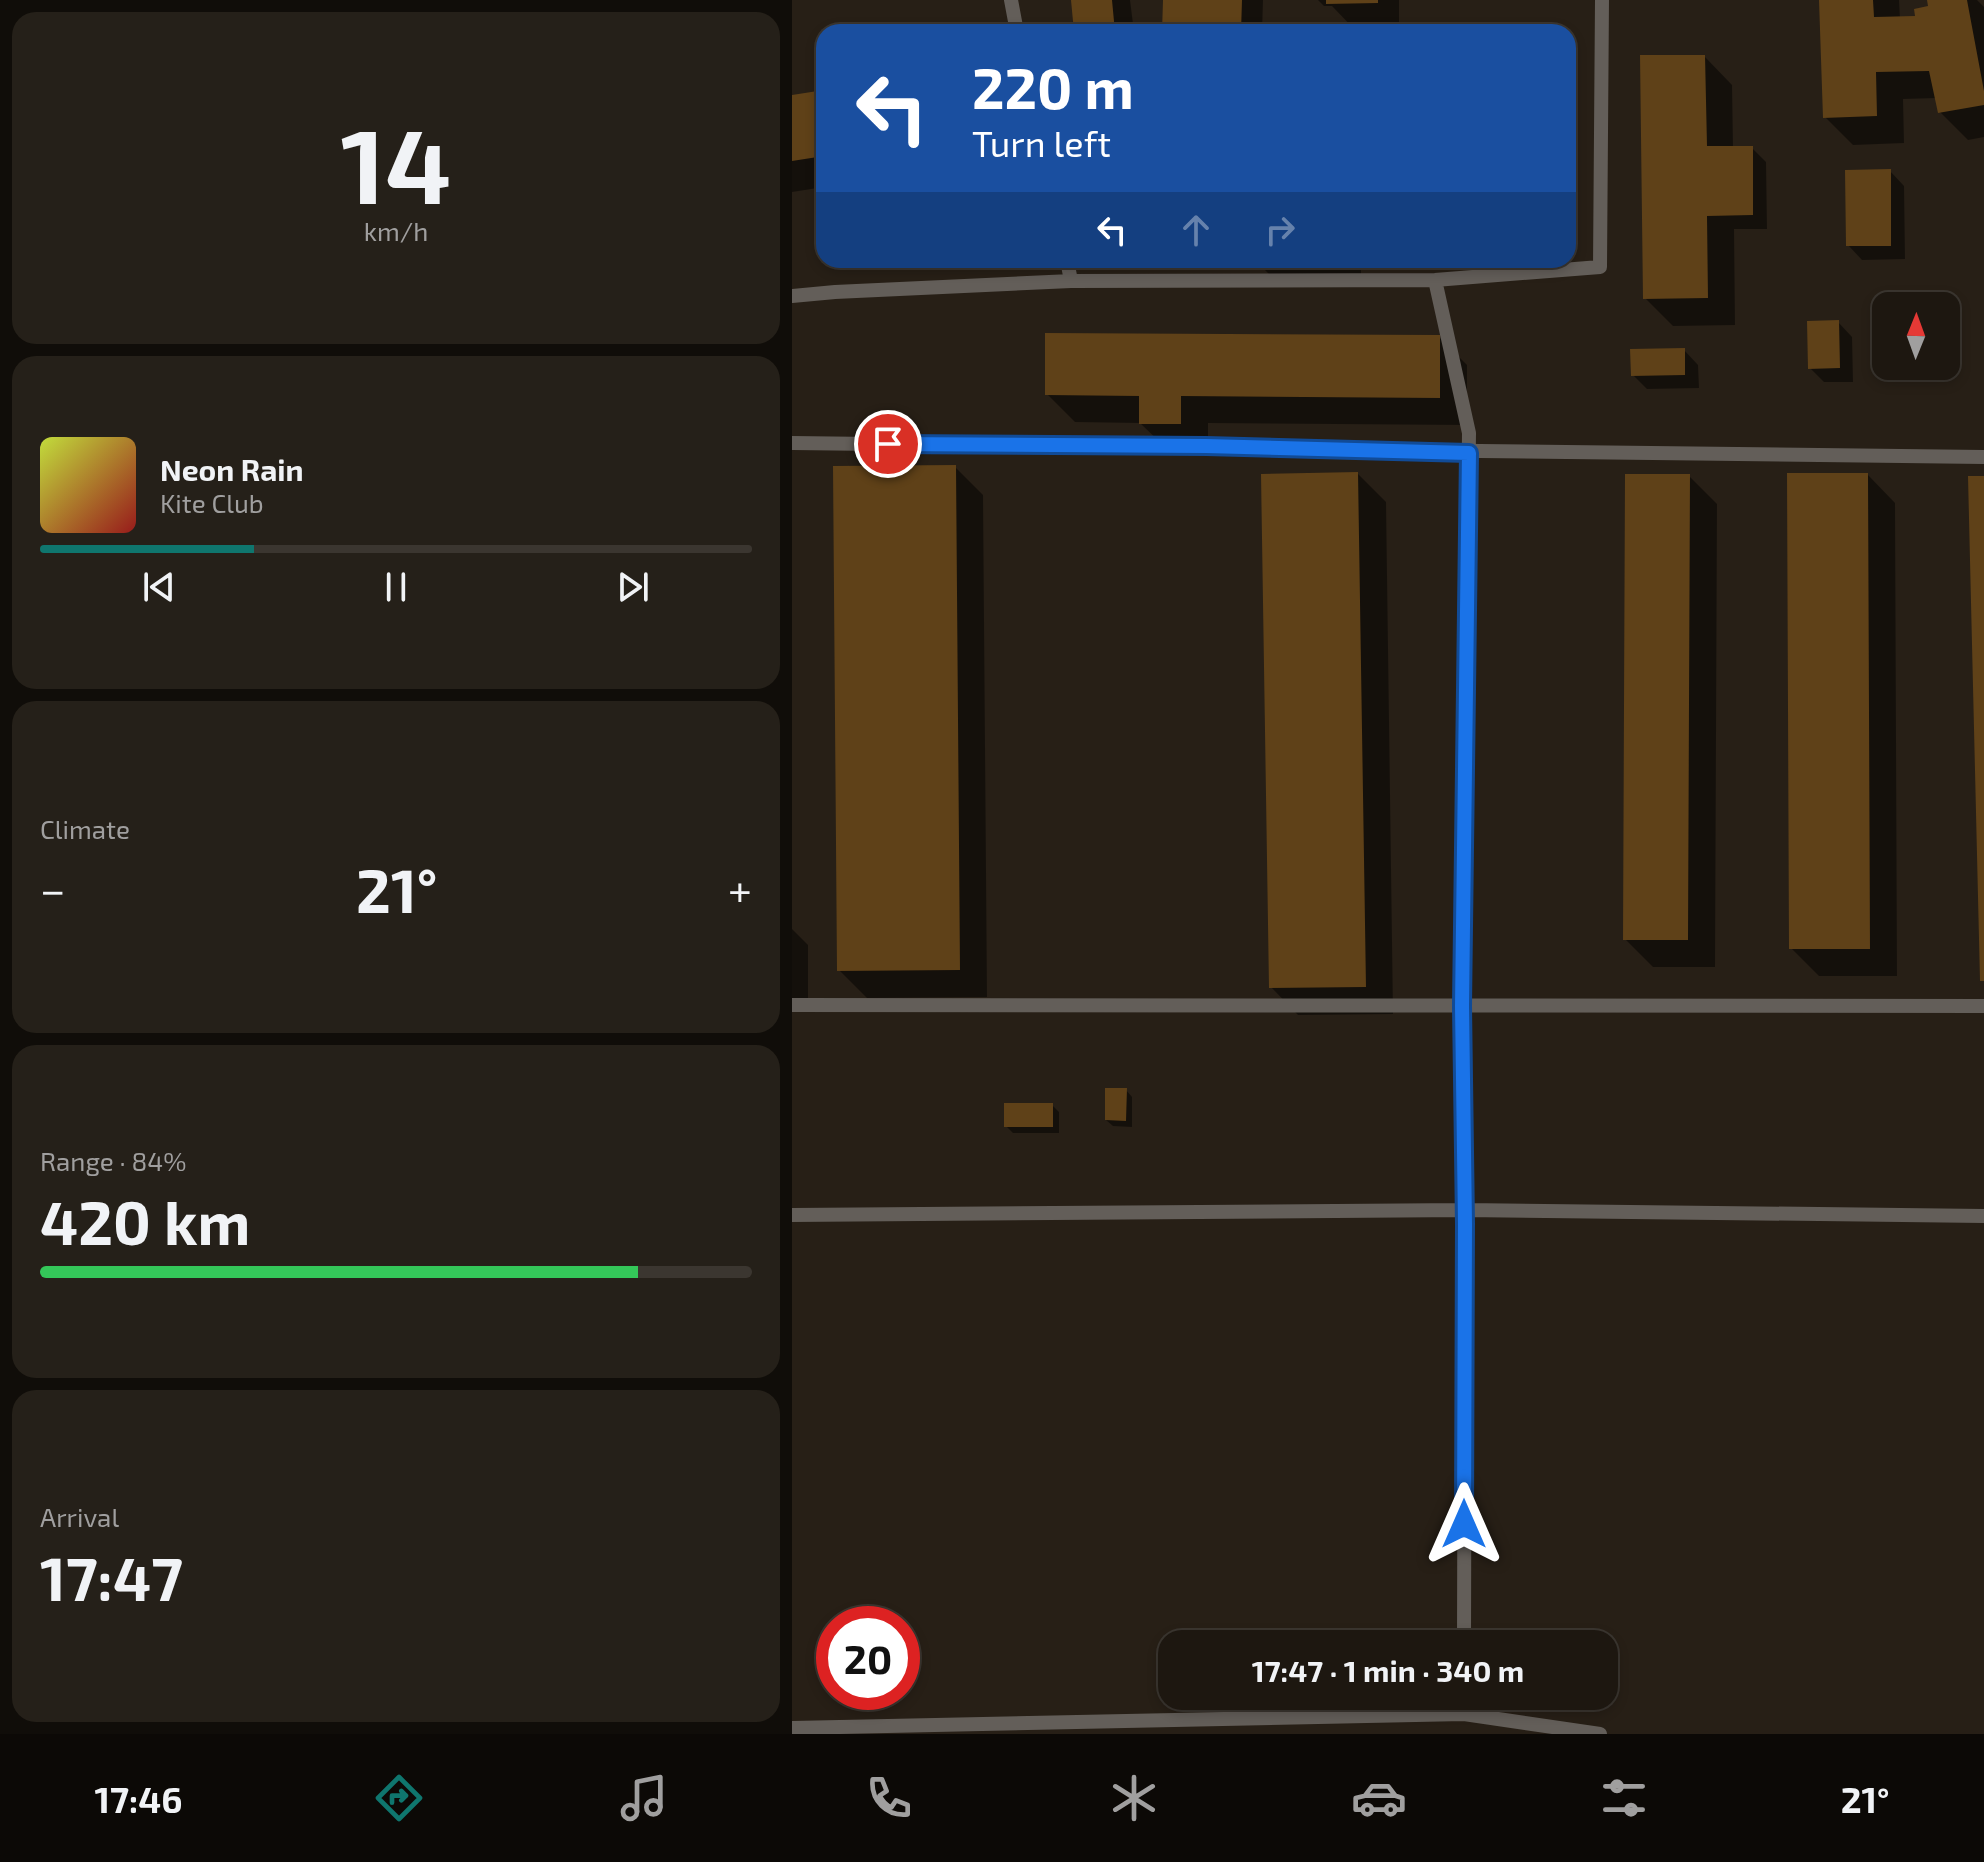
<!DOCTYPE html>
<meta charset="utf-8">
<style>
:root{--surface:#1d1710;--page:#252019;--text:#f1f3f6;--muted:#a09f9f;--line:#3b3630;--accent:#0f766e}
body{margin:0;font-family:"Exo 2",sans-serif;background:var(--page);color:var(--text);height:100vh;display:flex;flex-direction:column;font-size:30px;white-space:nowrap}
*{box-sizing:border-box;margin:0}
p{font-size:26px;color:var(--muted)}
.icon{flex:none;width:44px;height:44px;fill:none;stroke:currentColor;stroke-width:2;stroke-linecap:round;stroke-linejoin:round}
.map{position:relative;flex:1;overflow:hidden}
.details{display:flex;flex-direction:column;gap:12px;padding:12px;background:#100d09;width:792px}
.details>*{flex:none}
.guide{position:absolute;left:24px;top:24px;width:760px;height:244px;border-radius:24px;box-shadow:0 4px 12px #0003,0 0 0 2px var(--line);background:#1a4fa0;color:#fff;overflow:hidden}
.needle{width:52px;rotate:1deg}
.controls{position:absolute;left:1080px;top:292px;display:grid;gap:16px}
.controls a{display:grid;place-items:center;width:88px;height:88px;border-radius:16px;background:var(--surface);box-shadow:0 4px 12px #0003,0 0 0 2px var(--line);font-size:40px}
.speed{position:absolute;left:24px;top:1606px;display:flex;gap:16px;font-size:40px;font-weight:700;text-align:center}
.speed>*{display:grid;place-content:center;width:104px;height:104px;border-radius:50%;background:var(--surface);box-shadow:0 4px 12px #0003,0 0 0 2px var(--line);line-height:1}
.speed .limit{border:12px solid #d22;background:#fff;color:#111}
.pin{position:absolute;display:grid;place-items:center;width:68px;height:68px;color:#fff;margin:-34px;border:4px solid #fff;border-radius:50%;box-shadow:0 2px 8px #0007}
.me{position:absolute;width:88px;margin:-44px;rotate:0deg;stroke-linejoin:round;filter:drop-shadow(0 0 6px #0008)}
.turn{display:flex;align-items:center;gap:28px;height:168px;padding:0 24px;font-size:36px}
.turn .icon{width:104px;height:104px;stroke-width:2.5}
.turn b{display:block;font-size:56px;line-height:68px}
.lanes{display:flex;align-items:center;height:76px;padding:0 24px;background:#0003;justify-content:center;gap:40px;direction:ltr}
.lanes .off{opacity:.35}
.big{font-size:60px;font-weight:700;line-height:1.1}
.details .tile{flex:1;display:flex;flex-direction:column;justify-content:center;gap:12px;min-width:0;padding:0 28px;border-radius:24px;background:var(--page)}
.details .dial{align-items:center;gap:0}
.dial b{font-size:104px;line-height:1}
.song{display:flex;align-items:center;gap:24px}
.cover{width:96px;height:96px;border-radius:12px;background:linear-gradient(135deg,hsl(70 70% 55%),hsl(0 70% 35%))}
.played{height:8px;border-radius:4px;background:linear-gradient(90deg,var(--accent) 30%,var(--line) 30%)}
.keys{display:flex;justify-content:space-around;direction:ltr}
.heat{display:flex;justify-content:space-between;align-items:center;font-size:44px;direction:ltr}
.charge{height:12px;border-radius:6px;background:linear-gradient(90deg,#34c759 84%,var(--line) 0)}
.trip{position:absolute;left:366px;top:1630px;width:460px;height:80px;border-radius:24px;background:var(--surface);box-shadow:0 4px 12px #0003,0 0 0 2px var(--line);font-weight:700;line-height:80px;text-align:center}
.tab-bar{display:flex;height:128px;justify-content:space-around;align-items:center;background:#0c0906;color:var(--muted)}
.tab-bar .icon{width:56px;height:56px}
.tab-bar .on{color:var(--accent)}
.tab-bar b{font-size:36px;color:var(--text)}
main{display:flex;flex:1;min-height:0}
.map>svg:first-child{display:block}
</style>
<main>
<section class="details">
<div class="tile dial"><b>14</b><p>km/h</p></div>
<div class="tile">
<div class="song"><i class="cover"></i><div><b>Neon Rain</b><p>Kite Club</p></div></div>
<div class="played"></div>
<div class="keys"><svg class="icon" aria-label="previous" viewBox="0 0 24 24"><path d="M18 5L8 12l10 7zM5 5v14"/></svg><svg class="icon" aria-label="pause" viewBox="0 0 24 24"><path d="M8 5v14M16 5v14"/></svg><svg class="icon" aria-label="next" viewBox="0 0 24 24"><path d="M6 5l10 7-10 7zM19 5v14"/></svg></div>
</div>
<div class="tile"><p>Climate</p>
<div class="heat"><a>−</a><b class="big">21°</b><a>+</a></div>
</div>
<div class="tile"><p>Range · 84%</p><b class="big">420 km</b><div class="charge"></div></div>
<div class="tile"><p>Arrival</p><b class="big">17:47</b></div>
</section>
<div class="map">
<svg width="1192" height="1734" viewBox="0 0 1192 1734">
<rect width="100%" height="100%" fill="#271f16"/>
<path fill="#0007" d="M281,0H338L342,32H284Z
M373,0H471L470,32H372Z
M526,0H607V30L564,31L540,6H532Z
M1029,0H1107L1108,19L1125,18L1139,8L1137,0H1185L1192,7V137L1176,140L1148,112L1145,98L1111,99L1112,143L1061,145L1033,117Z
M913,57L940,85L941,148H960L974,162L975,229H942L943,325L881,326L853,298Z
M32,92V187L0,192V97Z
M1098,171L1112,186L1113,259L1070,260L1056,245Z
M463,260H569V276L478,275Z
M661,260H770V270H672Z
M1046,322L1060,337L1061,382H1032L1018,368Z
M647,337L675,365V425L416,423V451H377L348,423L283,422L255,394Z
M892,350L906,365L907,388L855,389L841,375Z
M163,467L191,495L195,997L75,998L47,970Z
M566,474L594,502L601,1014L506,1015L479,987Z
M1076,475L1103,503L1105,976H1027L999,948Z
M897,476L925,504L923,967H861L833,939Z
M0,929L16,945V1004H0Z
M334,1090L340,1097V1127L321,1126L314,1120Z
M260,1105L267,1112V1133H221L214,1126Z"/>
<path fill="#5f4118" d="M279,0H320L323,32H282Z
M371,0H450L449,32H370Z
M534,0H586V3L534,4Z
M1027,0H1081L1082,17L1123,16L1122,9L1136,6L1135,0H1175L1192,91V105L1146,113L1137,71L1084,72L1085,116L1031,118Z
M848,55H913L915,146H961V215L915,216L916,298L851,299Z
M32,90V156L0,161V95Z
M1099,169V246H1054L1053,170Z
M1047,320L1048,368L1016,369L1015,321Z
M253,333L648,335V398L389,396V424H347V396L253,395Z
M893,348V375L839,376L838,349Z
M164,465L168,970L45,971L41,466Z
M566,472L574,987L477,988L469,474Z
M995,473H1076L1078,949H997Z
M833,474H898L896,940H831Z
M1176,476H1192V981H1188Z
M313,1088H335L334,1121L313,1120Z
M212,1103H261V1127H212Z"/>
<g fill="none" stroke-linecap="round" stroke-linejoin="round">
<path stroke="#635e59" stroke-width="14" d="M219,0L225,32
M275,260L279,281
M643,280L677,433L670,1006L673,1224L672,1644
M0,296L43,292L279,281L643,280L808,267L810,0
M0,443C397,446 795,454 1192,457
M0,1005L1192,1006
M0,1215L673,1210L1192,1216
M672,1714L808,1734
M0,1728L672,1714V1696"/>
</g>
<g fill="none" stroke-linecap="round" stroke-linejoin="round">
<defs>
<path id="route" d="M96,444L414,446L677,453L670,1006L673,1224L672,1524"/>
</defs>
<use href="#route" stroke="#114b97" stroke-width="20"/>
<use href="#route" stroke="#1a73e8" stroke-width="14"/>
</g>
</svg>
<div class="controls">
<a><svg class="needle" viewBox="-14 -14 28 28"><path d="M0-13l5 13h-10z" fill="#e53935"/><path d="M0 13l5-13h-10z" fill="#a09f9f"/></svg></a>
</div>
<div class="speed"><div class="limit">20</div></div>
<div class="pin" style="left:96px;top:444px;background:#d93025"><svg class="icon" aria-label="arrive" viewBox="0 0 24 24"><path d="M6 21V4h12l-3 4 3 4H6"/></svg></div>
<svg class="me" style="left:672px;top:1524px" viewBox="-20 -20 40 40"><path d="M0-17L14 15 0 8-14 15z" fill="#1a73e8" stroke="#fff" stroke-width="4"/></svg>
<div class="trip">17:47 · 1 min · 340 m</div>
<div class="guide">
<div class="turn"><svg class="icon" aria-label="left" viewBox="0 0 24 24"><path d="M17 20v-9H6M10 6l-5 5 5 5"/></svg><div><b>220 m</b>Turn left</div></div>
<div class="lanes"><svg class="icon" aria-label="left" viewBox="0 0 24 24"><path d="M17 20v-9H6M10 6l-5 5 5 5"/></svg><svg class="icon off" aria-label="ahead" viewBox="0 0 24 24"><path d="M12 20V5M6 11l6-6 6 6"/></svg><svg class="icon off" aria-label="right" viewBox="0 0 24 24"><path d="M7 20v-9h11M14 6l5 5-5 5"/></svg></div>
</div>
</div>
</main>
<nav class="tab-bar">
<b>17:46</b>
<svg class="icon on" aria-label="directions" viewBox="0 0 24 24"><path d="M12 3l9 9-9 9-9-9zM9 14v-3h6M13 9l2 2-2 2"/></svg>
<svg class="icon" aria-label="music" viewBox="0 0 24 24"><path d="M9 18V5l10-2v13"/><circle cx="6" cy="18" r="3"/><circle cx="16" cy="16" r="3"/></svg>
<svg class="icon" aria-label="phone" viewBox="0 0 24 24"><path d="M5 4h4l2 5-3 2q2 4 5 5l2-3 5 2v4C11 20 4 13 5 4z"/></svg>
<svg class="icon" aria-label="climate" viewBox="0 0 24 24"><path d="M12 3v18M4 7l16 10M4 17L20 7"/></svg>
<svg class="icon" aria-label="car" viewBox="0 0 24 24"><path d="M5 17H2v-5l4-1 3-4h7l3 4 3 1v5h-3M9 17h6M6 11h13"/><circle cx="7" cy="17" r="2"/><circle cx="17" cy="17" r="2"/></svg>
<svg class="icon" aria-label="filters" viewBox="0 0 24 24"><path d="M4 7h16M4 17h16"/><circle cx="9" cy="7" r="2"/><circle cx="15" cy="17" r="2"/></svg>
<b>21°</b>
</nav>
